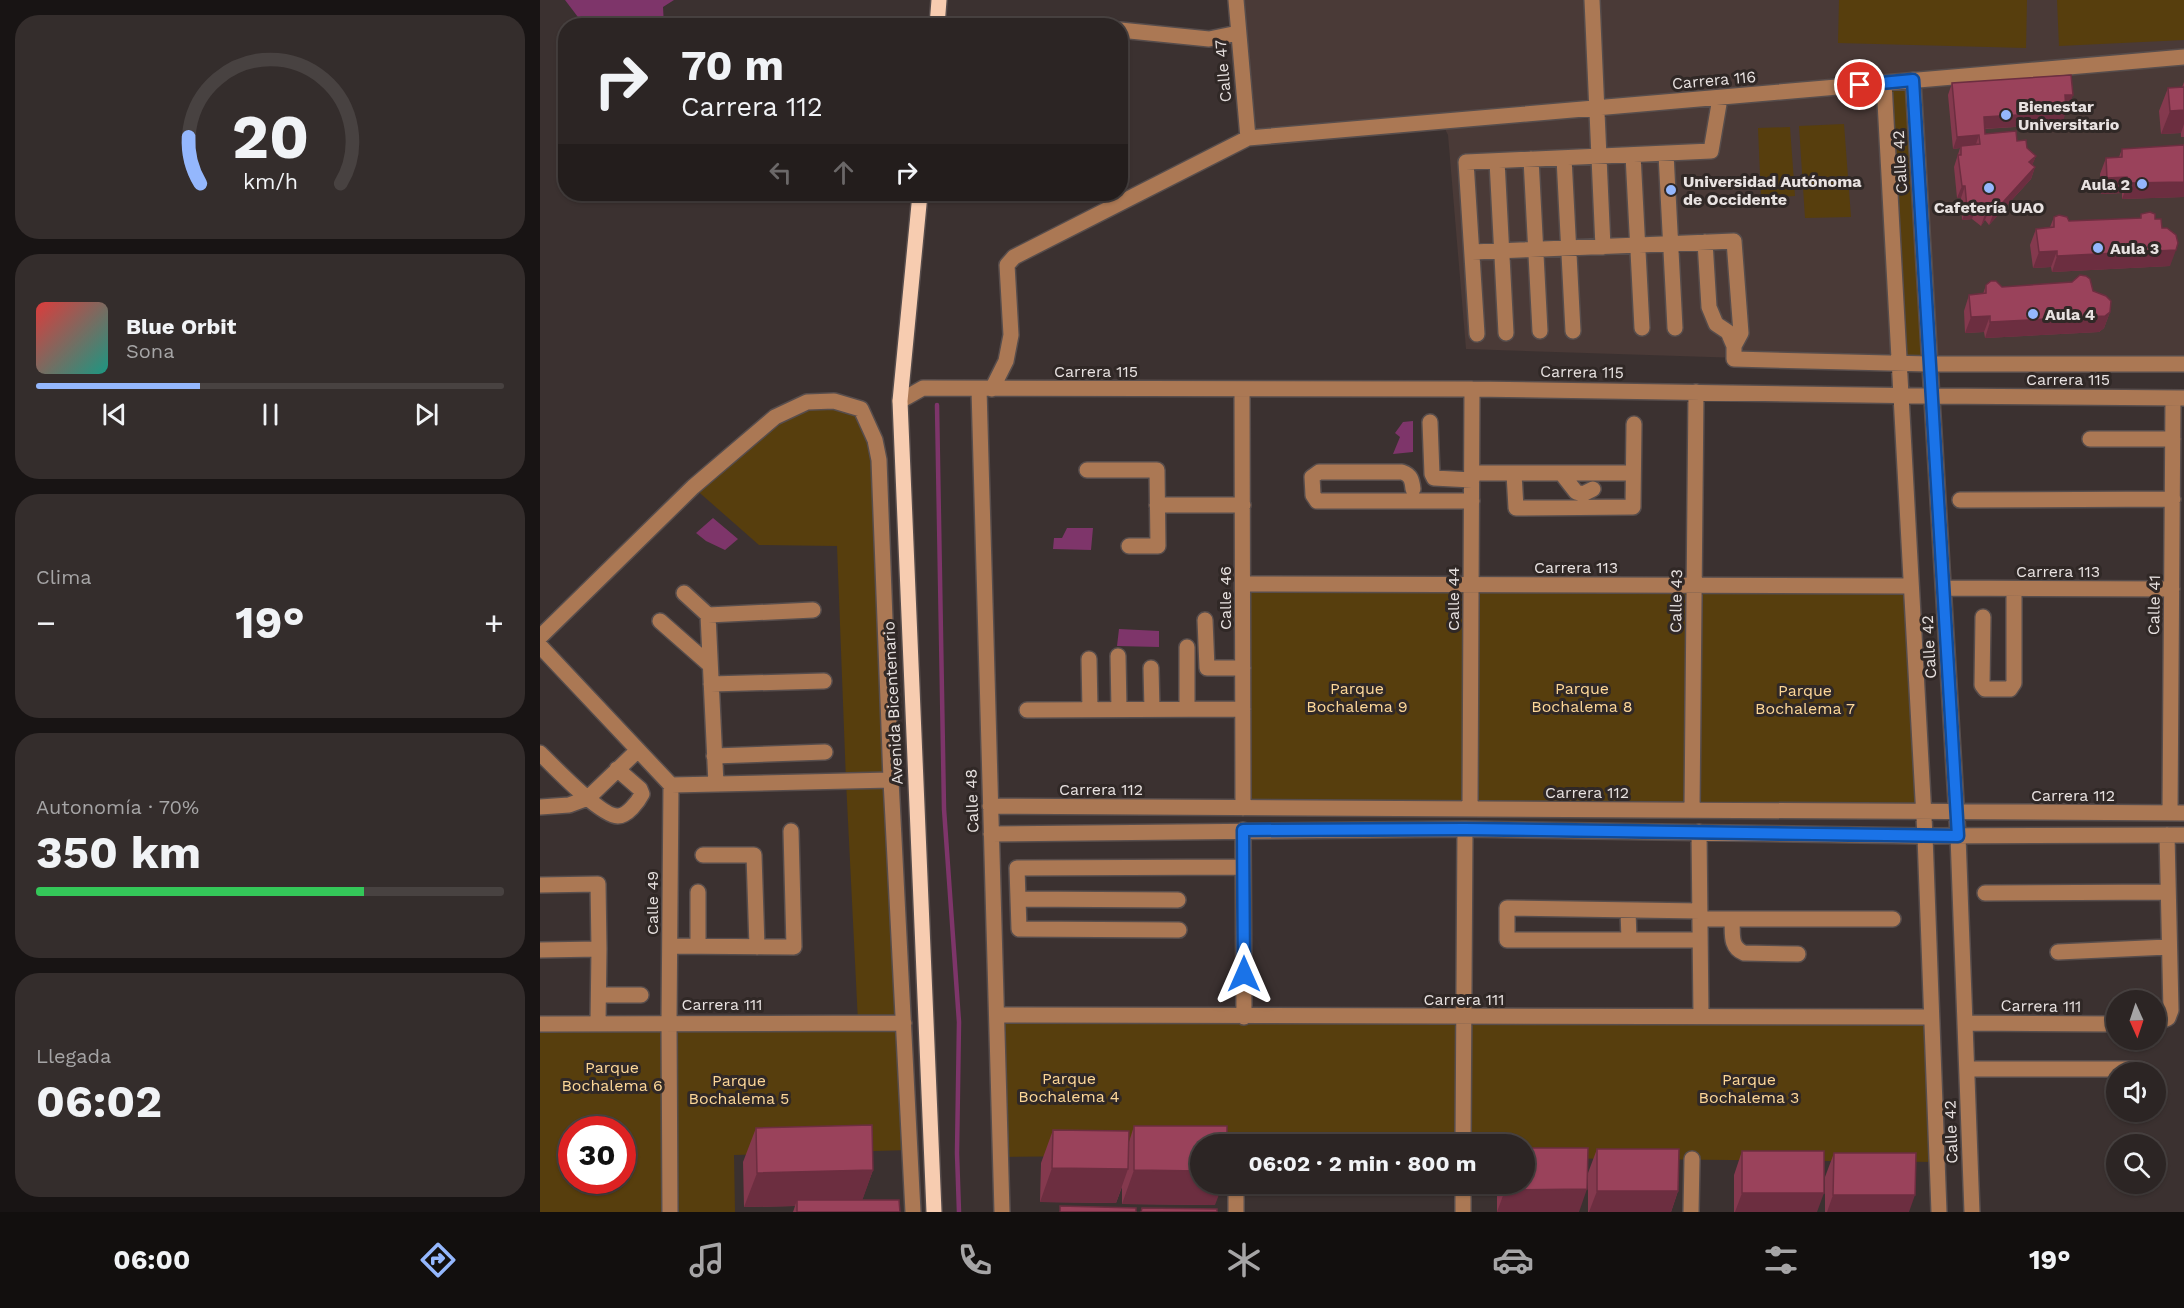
<!DOCTYPE html>
<html lang="es">
<meta charset="utf-8">
<style>
:root{--surface:#2c2524;--page:#342d2c;--text:#f1f3f6;--muted:#a6a5a6;--line:#484241;--accent:#94b7fd}
body{margin:0;font-family:"Work Sans",sans-serif;background:var(--page);color:var(--text);height:100vh;display:flex;flex-direction:column;font-size:22px;white-space:nowrap}
*{box-sizing:border-box;margin:0}
p{font-size:20px;color:var(--muted)}
.icon{flex:none;width:33px;height:33px;fill:none;stroke:currentColor;stroke-width:2;stroke-linecap:round;stroke-linejoin:round}
.map{position:relative;flex:1;overflow:hidden}
.sheet{display:flex;flex-direction:column;gap:15px;padding:15px;background:#181414;width:540px}
.sheet>*{flex:none}
.hud{position:absolute;left:18px;top:18px;width:570px;height:183px;border-radius:24px;box-shadow:0 2px 4px #0004,0 0 0 2px var(--line);background:#2c2524;color:var(--text);overflow:hidden}
.needle{width:39px;rotate:177deg}
.fabs{position:absolute;left:1566px;top:990px;display:grid;gap:12px}
.fabs a{display:grid;place-items:center;width:60px;height:60px;border-radius:50%;background:var(--surface);box-shadow:0 2px 4px #0004,0 0 0 2px var(--line);font-size:30px}
.speed{position:absolute;left:18px;top:1116px;display:flex;gap:12px;font-size:30px;font-weight:700;text-align:center}
.speed>*{display:grid;place-content:center;width:78px;height:78px;border-radius:50%;background:var(--surface);box-shadow:0 2px 4px #0004,0 0 0 2px var(--line);line-height:1}
.speed .limit{border:9px solid #d22;background:#fff;color:#111}
.pin{position:absolute;display:grid;place-items:center;width:51px;height:51px;color:#fff;margin:-26px;border:3px solid #fff;border-radius:50%;box-shadow:0 2px 6px #0007}
.me{position:absolute;width:66px;margin:-33px;rotate:0deg;stroke-linejoin:round;filter:drop-shadow(0 0 4px #0008)}
.turn{display:flex;align-items:center;gap:21px;height:126px;padding:0 24px;font-size:27px}
.turn .icon{width:78px;height:78px;stroke-width:2.5}
.turn b{display:block;font-size:42px;line-height:51px}
.lanes{display:flex;align-items:center;height:57px;padding:0 24px;background:#0003;justify-content:center;gap:30px;direction:ltr}
.lanes .off{opacity:.35}
.big{font-size:45px;font-weight:700;line-height:1.1}
.sheet .card{flex:1;display:flex;flex-direction:column;justify-content:center;gap:9px;min-width:0;padding:0 21px;border-radius:24px;background:var(--page)}
.sheet .dial{align-items:center;gap:0}
.dial svg{height:156px;overflow:visible;fill:none;stroke:var(--line);stroke-width:7;stroke-linecap:round;text-anchor:middle}
.dial text{fill:var(--text);stroke:none}
.song{display:flex;align-items:center;gap:18px}
.cover{width:72px;height:72px;border-radius:9px;background:linear-gradient(135deg,hsl(0 70% 55%),hsl(170 70% 35%))}
.played{height:6px;border-radius:3px;background:linear-gradient(90deg,var(--accent) 35%,var(--line) 35%)}
.keys{display:flex;justify-content:space-around;direction:ltr}
.heat{display:flex;justify-content:space-between;align-items:center;font-size:33px;direction:ltr}
.charge{height:9px;border-radius:4px;background:linear-gradient(90deg,#34c759 70%,var(--line) 0)}
.trip{position:absolute;left:650px;top:1134px;width:345px;height:60px;border-radius:30px;background:var(--surface);box-shadow:0 2px 4px #0004,0 0 0 2px var(--line);font-weight:700;line-height:60px;text-align:center}
.dock{display:flex;height:96px;justify-content:space-around;align-items:center;background:#120f0e;color:var(--muted)}
.dock .icon{width:42px;height:42px}
.dock .on{color:var(--accent)}
.dock b{font-size:27px;color:var(--text)}
main{display:flex;flex:1;min-height:0}
.map>svg:first-child{display:block}
</style>
<main>
<section class="sheet">
<div class="card dial"><svg viewBox="0 0 100 80">
<path d="M14 69A42 42 0 1 1 86 69"/>
<path d="M14 69A42 42 0 0 1 8 45" stroke="#94b7fd"/>
<text x="50" y="56" font-size="32" font-weight="700">20</text>
<text x="50" y="72" font-size="11">km/h</text>
</svg></div>
<div class="card">
<div class="song"><i class="cover"></i><div><b>Blue Orbit</b><p>Sona</p></div></div>
<div class="played"></div>
<div class="keys"><svg class="icon" aria-label="previous" viewBox="0 0 24 24"><path d="M18 5L8 12l10 7zM5 5v14"/></svg><svg class="icon" aria-label="pause" viewBox="0 0 24 24"><path d="M8 5v14M16 5v14"/></svg><svg class="icon" aria-label="next" viewBox="0 0 24 24"><path d="M6 5l10 7-10 7zM19 5v14"/></svg></div>
</div>
<div class="card"><p>Clima</p>
<div class="heat"><a>−</a><b class="big">19°</b><a>+</a></div>
</div>
<div class="card"><p>Autonomía · 70%</p><b class="big">350 km</b><div class="charge"></div></div>
<div class="card"><p>Llegada</p><b class="big">06:02</b></div>
</section>
<div class="map">
<svg width="1644" height="1212" viewBox="0 0 1644 1212">
<rect width="100%" height="100%" fill="#3b3130"/>
<path fill="#4a3a37" d="M696,0H1644V364L1358,363L926,349L908,135L902,123L708,138Z"/>
<path fill="#573e0d" fill-rule="evenodd" d="M1299,0H1487L1486,48L1298,43Z
M1517,0H1644V40L1519,46Z
M1373,80L1389,364L1358,363L1344,83Z
M1304,124L1311,217L1265,218L1259,126Z
M1250,127L1255,196L1221,198L1218,128Z
M267,402L321,409L335,440L370,1150L194,1155L195,1212H0V1024L318,1022L306,781L297,546L219,545L153,487ZM32,1130H82V1180H32Z
M703,584L1370,586L1383,812L703,808Z
M457,1015L1391,1017L1398,1162L984,1158V1144H660V1155L460,1157Z"/>
<path fill="#7e356a" d="M25,0H134L123,7L124,26L44,25Z
M873,421V452L853,454L860,437L855,433L863,422Z
M173,518L198,539L185,550L166,541L156,533Z
M527,528H553L551,550L513,549L514,538H522Z
M579,629L619,631V647L577,646Z"/>
<g fill="none" stroke-linecap="round" stroke-linejoin="round">
<path stroke="#7e356a" stroke-width="4.5" d="M397,405L404,809L419,1022L417,1153L419,1212"/>
<defs>
<path id="minor" d="M696,0L708,138
M1052,0L1063,247
M580,30L669,39L698,33
M1373,80L1418,836L1432,1212
M1344,83L1385,836L1399,1212
M1126,154L1135,328
M1093,155L1102,328
M1024,158L1033,331
M991,159L1000,331
M957,161L966,333
M1165,242L1169,307L1176,324L1188,332L1194,346V359L1389,364H1644
M932,252L1194,241L1201,333L1194,346
M937,334L926,162L1171,151L1180,98
M439,389L462,1212
M452,389L466,361L471,335L467,265L474,257L708,138L1644,57
M702,389L703,808
M360,401L383,388L932,389L1391,396L1644,398
M890,422L892,474L894,478L932,480
M1550,439H1633
M547,470H617L618,546H589
M932,473H1093
M974,474L976,508L1093,507L1094,424
M1022,474L1036,492L1043,494L1053,489
M873,489C872,480 871,475 862,472H779L772,477L773,495L777,501H932
M1420,500L1633,499
M617,505H703
M703,584L1370,586
M1404,588L1632,589
M144,593L168,615
M1443,617L1442,685L1445,689H1470L1474,683V590
M665,620L667,668H703
M120,621L170,665
M0,637L153,487L235,417L267,402L294,401L321,409L335,440L339,460L351,780L373,1212
M0,646L131,785L129,1022L130,1212
M647,647V709
M578,656L579,709
M549,659L550,709
M611,668L612,709
M171,684L284,681
M487,710L703,709
M0,753C13,766 62,817 78,816C87,816 98,802 102,794L100,789L77,769
M174,756L285,752
M176,784L168,615L273,610
M131,785L351,780
M450,806L1644,813
M0,807L29,805L48,798L98,750
M930,809L932,389
M1152,810L1156,392
M1630,813L1633,398
M703,830L704,1017
M1159,832L1161,1016
M451,834L925,829L1385,836L1644,835
M163,855H214L217,947
M0,885L58,884L59,949
M158,892V946
M1445,893L1628,892
M478,899L638,900
M1088,910L1089,940
M1160,911L967,908V940H1160
M1160,919H1353
M1192,919C1193,932 1189,947 1204,953L1258,954
M639,930L479,929L477,868L703,867
M130,946L254,947L251,831
M0,950L59,949L58,1023
M1518,952L1628,947
M59,995H101
M457,1015L1391,1017
M1426,1023L1576,1024
M1616,1023L1628,1018L1631,1010L1627,835
M0,1024L364,1023
M1427,1069H1594L1601,1070L1604,1072
M923,1144L925,829
M696,1184V1212
M923,1184V1212
M1151,1212L1152,1159"/>
<path id="major" d="M397,26L399,0
M380,194L360,401L394,1212"/>
</defs>
<use href="#minor" stroke="#574d4c" stroke-width="18"/>
<use href="#major" stroke="#574d4c" stroke-width="18"/>
<use href="#minor" stroke="#ab7854" stroke-width="15"/>
<use href="#major" stroke="#f7ccb0" stroke-width="15"/>
</g>
<path fill="#84394e" d="M1644,82V137H1641V133L1621,134L1619,111L1628,88L1642,87Z
M1412,83L1529,107H1526L1522,124L1445,129V134L1477,141L1496,156L1492,165L1495,167L1491,179L1449,225L1445,220L1441,226L1432,219L1422,220L1421,198H1417L1414,167L1420,148L1413,149L1408,95Z
M1644,145V197L1582,199V193L1561,194L1560,174L1566,158L1579,157L1582,149Z
M1601,214L1615,219L1622,228L1630,266L1512,272L1511,267L1493,268L1490,245L1496,229L1510,227L1514,217L1529,221L1600,219Z
M1446,285L1462,287L1553,291L1570,312L1564,328L1559,332L1445,338L1444,332L1425,333L1424,311L1429,295L1443,294Z
M594,1126L675,1205L582,1204V1187L576,1203L500,1202L501,1163L513,1130L589,1142Z
M216,1128L333,1170L322,1200L360,1212H253L255,1206L204,1207L203,1162Z
M1057,1149L1138,1191L1131,1212H1048V1173Z
M1202,1151L1277,1212H1194V1175Z
M1294,1153L1369,1212H1285V1177Z
M957,1184H984L1039,1212H957Z"/>
<path fill="#6c2e40" d="M1525,95H1533L1529,107H1520Z
M1644,110V124L1641,133L1621,134L1630,111Z
M1526,112L1522,124L1439,129L1444,117Z
M1439,135L1435,147L1421,146L1420,148L1413,149L1417,137Z
M1496,156L1491,168L1489,162Z
M1495,167L1491,179L1449,225L1454,212Z
M1587,177L1582,193L1561,194L1567,178Z
M1644,182V197L1582,199L1588,183Z
M1422,186H1425L1421,198H1417Z
M1437,207L1432,219L1422,220L1427,208Z
M1450,208L1445,220L1441,226L1445,214Z
M1636,250L1630,266L1512,272L1517,256Z
M1517,251L1511,267L1493,268L1499,252Z
M1570,312L1564,328L1559,332L1445,338L1450,322Z
M1450,316L1444,332L1425,333L1431,317Z
M512,1168L588,1169L576,1203L500,1202Z
M333,1170L321,1204L257,1200L255,1206L204,1207L217,1173Z
M594,1170L660,1171V1184H683L675,1205L582,1204Z
M1047,1189L1039,1212H957L965,1190Z
M1057,1191H1138L1131,1212H1049Z
M1202,1193H1284L1277,1212H1195Z
M1293,1195H1375L1369,1212H1287Z"/>
<path fill="#9a425b" stroke="#6c2e40" stroke-width="1.5" d="M1531,75L1533,95H1525L1526,112L1444,117L1445,134L1476,131L1477,141L1486,140L1487,148L1496,156L1489,162L1495,167L1454,212L1450,208L1445,214L1437,207L1427,208L1425,186H1422L1418,155H1421V146L1440,144L1439,135L1417,137L1412,83Z
M1644,87V110L1630,111L1628,88Z
M1644,145V182L1588,183L1587,177L1567,178L1566,158L1582,157V149Z
M1610,212L1615,214V219H1621L1622,228H1627L1636,235L1638,243L1636,250L1517,256V251L1499,252L1496,229L1514,227V217L1519,215L1527,217L1529,221L1601,218V214Z
M1540,275L1546,276L1550,279L1553,291L1566,296L1571,301L1570,312L1565,316L1450,322V316L1431,317L1429,295L1446,293V285L1451,281H1456L1462,287L1532,282Z
M332,1125L333,1170L217,1173L216,1128Z
M594,1126H687V1144H660V1171L594,1170Z
M513,1130L589,1131L588,1169L512,1168Z
M984,1148H1048L1047,1189L965,1190L966,1184H984Z
M1057,1149H1139L1138,1191H1057Z
M1202,1151H1284V1193H1202Z
M1294,1153H1376L1375,1195H1293Z
M257,1200H359L360,1212H257Z
M520,1206L596,1208V1212H520Z
M602,1208L677,1209V1212H601Z"/>
<g fill="none" stroke-linecap="round" stroke-linejoin="round">
<defs>
<path id="route" d="M704,974L703,830L925,829L1418,836L1373,80L1320,85"/>
</defs>
<use href="#route" stroke="#114b97" stroke-width="15"/>
<use href="#route" stroke="#1a73e8" stroke-width="10"/>
</g>
<g fill="#94b7fd" stroke="#302826" stroke-width="2">
<circle cx="1466" cy="115" r="6"/>
<circle cx="1602" cy="184" r="6"/>
<circle cx="1449" cy="188" r="6"/>
<circle cx="1131" cy="190" r="6"/>
<circle cx="1558" cy="248" r="6"/>
<circle cx="1493" cy="314" r="6"/>
</g>
<g text-anchor="middle" dominant-baseline="central" stroke-width="6" stroke-linejoin="round" paint-order="stroke">
<g font-size="16" fill="#e8e2e1" stroke="#302826">
<text transform="translate(683 71) rotate(-95)">Calle 47</text>
<text transform="translate(1174 80) rotate(-5)">Carrera 116</text>
<text transform="translate(1360 162) rotate(-93)">Calle 42</text>
<text x="556" y="371">Carrera 115</text>
<text transform="translate(1042 372) rotate(1)">Carrera 115</text>
<text x="1528" y="379">Carrera 115</text>
<text x="1036" y="567">Carrera 113</text>
<text x="1518" y="571">Carrera 113</text>
<text transform="translate(685 598) rotate(-90)">Calle 46</text>
<text transform="translate(913 599) rotate(-90)">Calle 44</text>
<text transform="translate(1136 601) rotate(-89)">Calle 43</text>
<text transform="translate(1614 605) rotate(-89)">Calle 41</text>
<text transform="translate(1389 647) rotate(-93)">Calle 42</text>
<text transform="translate(353 703) rotate(-93)">Avenida Bicentenario</text>
<text x="561" y="789">Carrera 112</text>
<text x="1047" y="792">Carrera 112</text>
<text x="1533" y="795">Carrera 112</text>
<text transform="translate(432 801) rotate(-92)">Calle 48</text>
<text transform="translate(112 903) rotate(-90)">Calle 49</text>
<text x="924" y="999">Carrera 111</text>
<text x="182" y="1004">Carrera 111</text>
<text transform="translate(1501 1006) rotate(1)">Carrera 111</text>
<text transform="translate(1411 1132) rotate(-92)">Calle 42</text>
</g>
<g font-size="16" font-weight="bold" fill="#e8e2e1" stroke="#302826" text-anchor="start">
<text x="1478" y="106">Bienestar<tspan x="1478" dy="18">Universitario</tspan></text>
<text x="1143" y="181">Universidad Autónoma<tspan x="1143" dy="18">de Occidente</tspan></text>
<text x="1590" y="184" text-anchor="end">Aula 2</text>
<text x="1449" y="207" text-anchor="middle">Cafetería UAO</text>
<text x="1570" y="248">Aula 3</text>
<text x="1505" y="314">Aula 4</text>
</g>
<g font-size="16" fill="#fdd798" stroke="#302826">
<text x="817" y="688">Parque<tspan x="817" dy="18">Bochalema 9</tspan></text>
<text x="1042" y="688">Parque<tspan x="1042" dy="18">Bochalema 8</tspan></text>
<text x="1265" y="690">Parque<tspan x="1265" dy="18">Bochalema 7</tspan></text>
<text x="72" y="1067">Parque<tspan x="72" dy="18">Bochalema 6</tspan></text>
<text x="529" y="1078">Parque<tspan x="529" dy="18">Bochalema 4</tspan></text>
<text x="1209" y="1079">Parque<tspan x="1209" dy="18">Bochalema 3</tspan></text>
<text x="199" y="1080">Parque<tspan x="199" dy="18">Bochalema 5</tspan></text>
</g>
</g>
</svg>
<div class="fabs">
<a><svg class="needle" viewBox="-14 -14 28 28"><path d="M0-13l5 13h-10z" fill="#e53935"/><path d="M0 13l5-13h-10z" fill="#a6a5a6"/></svg></a>
<a><svg class="icon" aria-label="sound" viewBox="0 0 24 24"><path d="M4 9h4l5-4v14l-5-4H4zM17 9q2 3 0 6"/></svg></a>
<a><svg class="icon" aria-label="search" viewBox="0 0 24 24"><circle cx="10" cy="10" r="6"/><path d="M15 15l6 6"/></svg></a>
</div>
<div class="speed"><div class="limit">30</div></div>
<div class="pin" style="left:1320px;top:85px;background:#d93025"><svg class="icon" aria-label="arrive" viewBox="0 0 24 24"><path d="M6 21V4h12l-3 4 3 4H6"/></svg></div>
<svg class="me" style="left:704px;top:974px" viewBox="-20 -20 40 40"><path d="M0-17L14 15 0 8-14 15z" fill="#1a73e8" stroke="#fff" stroke-width="4"/></svg>
<div class="trip">06:02 · 2 min · 800 m</div>
<div class="hud">
<div class="turn"><svg class="icon" aria-label="right" viewBox="0 0 24 24"><path d="M7 20v-9h11M14 6l5 5-5 5"/></svg><div><b>70 m</b>Carrera 112</div></div>
<div class="lanes"><svg class="icon off" aria-label="left" viewBox="0 0 24 24"><path d="M17 20v-9H6M10 6l-5 5 5 5"/></svg><svg class="icon off" aria-label="ahead" viewBox="0 0 24 24"><path d="M12 20V5M6 11l6-6 6 6"/></svg><svg class="icon" aria-label="right" viewBox="0 0 24 24"><path d="M7 20v-9h11M14 6l5 5-5 5"/></svg></div>
</div>
</div>
</main>
<nav class="dock">
<b>06:00</b>
<svg class="icon on" aria-label="directions" viewBox="0 0 24 24"><path d="M12 3l9 9-9 9-9-9zM9 14v-3h6M13 9l2 2-2 2"/></svg>
<svg class="icon" aria-label="music" viewBox="0 0 24 24"><path d="M9 18V5l10-2v13"/><circle cx="6" cy="18" r="3"/><circle cx="16" cy="16" r="3"/></svg>
<svg class="icon" aria-label="phone" viewBox="0 0 24 24"><path d="M5 4h4l2 5-3 2q2 4 5 5l2-3 5 2v4C11 20 4 13 5 4z"/></svg>
<svg class="icon" aria-label="climate" viewBox="0 0 24 24"><path d="M12 3v18M4 7l16 10M4 17L20 7"/></svg>
<svg class="icon" aria-label="car" viewBox="0 0 24 24"><path d="M5 17H2v-5l4-1 3-4h7l3 4 3 1v5h-3M9 17h6M6 11h13"/><circle cx="7" cy="17" r="2"/><circle cx="17" cy="17" r="2"/></svg>
<svg class="icon" aria-label="filters" viewBox="0 0 24 24"><path d="M4 7h16M4 17h16"/><circle cx="9" cy="7" r="2"/><circle cx="15" cy="17" r="2"/></svg>
<b>19°</b>
</nav>
